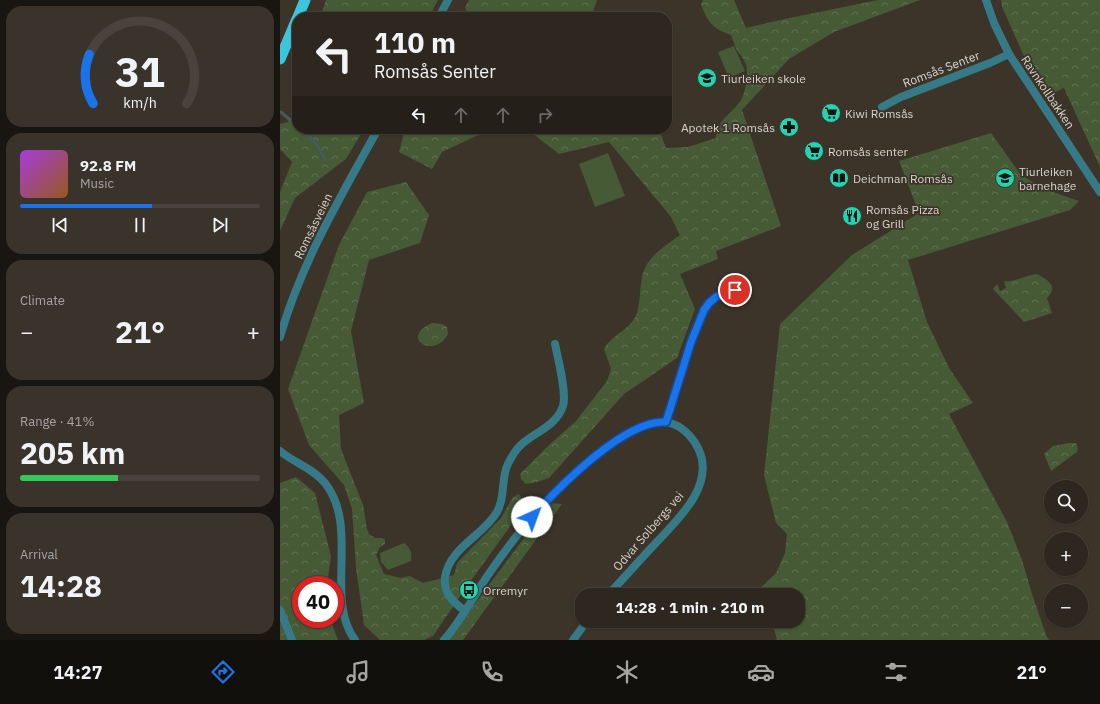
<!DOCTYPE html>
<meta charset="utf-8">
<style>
:root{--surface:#2d271f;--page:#39332c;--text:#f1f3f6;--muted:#a7a5a4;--line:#48443d;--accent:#1a73e8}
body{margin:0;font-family:"IBM Plex Sans",sans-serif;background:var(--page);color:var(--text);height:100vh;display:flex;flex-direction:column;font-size:15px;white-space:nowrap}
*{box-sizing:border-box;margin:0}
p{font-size:13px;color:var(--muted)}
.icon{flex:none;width:22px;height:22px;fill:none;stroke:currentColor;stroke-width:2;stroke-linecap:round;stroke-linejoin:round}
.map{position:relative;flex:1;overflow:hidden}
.panel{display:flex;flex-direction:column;gap:6px;padding:6px;background:#191511;width:280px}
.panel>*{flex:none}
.top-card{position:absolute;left:12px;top:12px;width:380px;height:122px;border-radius:16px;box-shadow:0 1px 3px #0004,0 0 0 1px var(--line);background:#2d271f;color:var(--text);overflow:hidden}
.buttons{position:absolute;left:764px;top:480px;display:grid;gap:8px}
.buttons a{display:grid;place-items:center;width:44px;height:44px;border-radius:50%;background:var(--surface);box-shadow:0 1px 3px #0004,0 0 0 1px var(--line);font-size:20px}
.speed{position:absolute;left:12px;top:576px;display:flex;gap:8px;font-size:20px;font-weight:700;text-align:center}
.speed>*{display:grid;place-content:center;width:52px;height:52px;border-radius:50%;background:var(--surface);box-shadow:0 1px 3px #0004,0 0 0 1px var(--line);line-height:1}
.speed .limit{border:6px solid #d22;background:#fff;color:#111}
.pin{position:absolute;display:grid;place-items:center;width:34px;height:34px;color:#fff;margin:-17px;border:2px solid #fff;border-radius:50%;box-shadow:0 1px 4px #0007}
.me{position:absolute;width:44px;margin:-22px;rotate:43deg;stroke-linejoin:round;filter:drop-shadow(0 0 3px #0008)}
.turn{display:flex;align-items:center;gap:14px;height:84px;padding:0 16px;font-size:18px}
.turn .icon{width:52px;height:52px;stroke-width:2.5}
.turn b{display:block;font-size:28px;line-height:34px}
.lanes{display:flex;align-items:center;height:38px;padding:0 16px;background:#0003;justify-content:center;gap:20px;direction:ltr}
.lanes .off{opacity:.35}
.big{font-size:30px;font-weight:700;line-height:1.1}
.panel .card{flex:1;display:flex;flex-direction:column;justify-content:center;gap:6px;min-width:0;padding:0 14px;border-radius:16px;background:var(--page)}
.panel .dial{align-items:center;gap:0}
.dial svg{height:104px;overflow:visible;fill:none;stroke:var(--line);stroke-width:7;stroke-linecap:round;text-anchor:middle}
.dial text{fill:var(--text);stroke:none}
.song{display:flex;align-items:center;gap:12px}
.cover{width:48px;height:48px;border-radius:6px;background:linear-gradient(135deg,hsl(280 70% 55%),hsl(30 70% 35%))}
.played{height:4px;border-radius:2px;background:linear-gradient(90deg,var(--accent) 55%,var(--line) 55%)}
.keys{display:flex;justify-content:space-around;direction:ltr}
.heat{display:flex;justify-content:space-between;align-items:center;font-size:22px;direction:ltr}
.charge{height:6px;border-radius:3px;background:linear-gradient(90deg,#34c759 41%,var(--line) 0)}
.trip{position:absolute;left:295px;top:588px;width:230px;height:40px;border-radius:16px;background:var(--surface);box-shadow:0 1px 3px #0004,0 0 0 1px var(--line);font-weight:700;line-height:40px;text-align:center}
.tabs{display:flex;height:64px;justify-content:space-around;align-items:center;background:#12100c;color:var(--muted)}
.tabs .icon{width:28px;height:28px}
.tabs .current{color:var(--accent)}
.tabs b{font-size:18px;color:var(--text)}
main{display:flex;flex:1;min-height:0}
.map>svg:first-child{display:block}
</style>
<main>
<section class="panel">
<div class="card dial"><svg viewBox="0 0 100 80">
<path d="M14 69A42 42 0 1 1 86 69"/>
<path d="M14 69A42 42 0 0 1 11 31" stroke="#1a73e8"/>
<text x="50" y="56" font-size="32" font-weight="700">31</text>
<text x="50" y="72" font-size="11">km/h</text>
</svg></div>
<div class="card">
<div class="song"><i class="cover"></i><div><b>92.8 FM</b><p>Music</p></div></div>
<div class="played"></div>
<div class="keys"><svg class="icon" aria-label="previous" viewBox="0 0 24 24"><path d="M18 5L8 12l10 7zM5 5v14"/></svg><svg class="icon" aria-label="pause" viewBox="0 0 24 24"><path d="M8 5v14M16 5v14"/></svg><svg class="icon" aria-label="next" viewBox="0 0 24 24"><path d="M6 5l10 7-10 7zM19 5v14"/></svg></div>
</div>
<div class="card"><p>Climate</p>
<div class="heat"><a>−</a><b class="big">21°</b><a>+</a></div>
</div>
<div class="card"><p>Range · 41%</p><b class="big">205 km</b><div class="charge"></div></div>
<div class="card"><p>Arrival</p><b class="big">14:28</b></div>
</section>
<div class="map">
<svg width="820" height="640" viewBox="0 0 820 640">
<defs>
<pattern id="forest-crowns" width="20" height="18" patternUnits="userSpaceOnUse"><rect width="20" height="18" fill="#465a35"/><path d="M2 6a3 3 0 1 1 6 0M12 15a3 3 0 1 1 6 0" fill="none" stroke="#607151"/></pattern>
</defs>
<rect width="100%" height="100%" fill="#3c3429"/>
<path fill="url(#forest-crowns)" d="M46,0H158L149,17H40Z
M189,0H317L311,17H188L185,7Z
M423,0H454L466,28L500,20L598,0H640L554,32L509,59L462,110L501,226L436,251L438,259L400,274L415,309L397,358L344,394L269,478L257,482L246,484L241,479L240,474L267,447L296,421L327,381L331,369L324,349C332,334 351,330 357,313C361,301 359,280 365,268C371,254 388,244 400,235L391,217L329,142L279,154L247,129H379L386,148L408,147L436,138C438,119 448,117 459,103C465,96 469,75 466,65C465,60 461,56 458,52C455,47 453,41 451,35C432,28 428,23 421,4Z
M721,0H820V167L784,88L769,95L747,63L722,7Z
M17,85V129H84L66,159L15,198L0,231V192L12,162L0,149V124L8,122L15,111L11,101Z
M125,129H230L196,136L162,152L152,169L119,152Z
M711,133L741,175L767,190L799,201L790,210L628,260L647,322L669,368L693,403L669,414L727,522L742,560L752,594L766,635L769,640H495L497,639L494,629L480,621H518V595H473L496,573L505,553L507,534L496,523L484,475L500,324L572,255L639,213L619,161Z
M126,182L149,215L140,243L89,260L71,331L84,403L59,415L61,449L83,505L87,529L89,534L95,538H102L105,540V544L100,547L96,555L104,574L121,578L130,576L143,583L174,575L177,563L221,518L233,497L239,494L244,502L234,521L185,589L153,636L144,640H100L84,625L76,568L72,509L64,485L29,445L8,389L59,245L87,192Z
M757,274C768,280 779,286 767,298L772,313L744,322L713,289L717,284L720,291L726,288L724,281C732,283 747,275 757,274Z
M152,323L162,324L167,327L168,334C155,360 118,338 152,323Z
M789,443H796L798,449L797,452L771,471L764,454L773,446Z
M16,477L35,493L51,556L47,585H21V619H50L58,640H0V483Z
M270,503L282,504L183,640H168Z"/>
<path fill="#465a35" d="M454,46L465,71L449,78L438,52Z
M328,153L345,196L315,207L299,164Z
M124,543C131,548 132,553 131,561L108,570L101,562L100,553Z"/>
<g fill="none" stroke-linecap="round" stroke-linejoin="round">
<path stroke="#445c5c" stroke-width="3" d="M1,112L17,126
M21,129C33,138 39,147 45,160"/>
<path stroke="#357a86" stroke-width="8" d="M602,107L621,97L710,63L729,54
M386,422L411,342L424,310L429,303L436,297L455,290
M0,610L12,640
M185,611C173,602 163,593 165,577C170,547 203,536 217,512C224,500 222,486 225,473C226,465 232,456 237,449C250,433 275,429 283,406C287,393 278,359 275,344"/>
<path stroke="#357a86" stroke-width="8" d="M706,0L714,23L729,54L820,192
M159,17L168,0
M0,337C21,263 61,196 98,129
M0,451C14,463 33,468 45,483C80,527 44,599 75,640
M164,640C181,621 193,597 208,575C245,521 290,468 347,434C364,424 383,416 401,428C408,433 414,440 418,448C437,486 395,522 373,546C358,562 343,579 328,595
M293,640L307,621"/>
<path stroke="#3cc6db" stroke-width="11" d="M18,17L25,0
M0,59L17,19"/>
</g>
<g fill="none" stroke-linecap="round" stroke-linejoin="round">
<defs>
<path id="route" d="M252,517C278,488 345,419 386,422L411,342L424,310L429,303L436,297L455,290"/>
</defs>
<use href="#route" stroke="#114b97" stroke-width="10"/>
<use href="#route" stroke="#1a73e8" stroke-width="7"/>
</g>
<defs>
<symbol id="school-disc" viewBox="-11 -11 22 22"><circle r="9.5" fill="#20d5b0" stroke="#3c3429"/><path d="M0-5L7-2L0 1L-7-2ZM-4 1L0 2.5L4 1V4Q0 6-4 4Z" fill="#111"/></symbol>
<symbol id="supermarket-disc" viewBox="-11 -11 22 22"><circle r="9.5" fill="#20d5b0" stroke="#3c3429"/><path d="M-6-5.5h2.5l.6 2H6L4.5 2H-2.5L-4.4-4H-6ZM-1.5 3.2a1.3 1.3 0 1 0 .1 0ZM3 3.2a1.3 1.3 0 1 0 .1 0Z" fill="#111"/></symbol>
<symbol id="pharmacy-disc" viewBox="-11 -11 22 22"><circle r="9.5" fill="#20d5b0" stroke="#3c3429"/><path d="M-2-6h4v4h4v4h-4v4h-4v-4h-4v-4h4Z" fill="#111"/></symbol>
<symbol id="library-disc" viewBox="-11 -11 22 22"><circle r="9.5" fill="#20d5b0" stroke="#3c3429"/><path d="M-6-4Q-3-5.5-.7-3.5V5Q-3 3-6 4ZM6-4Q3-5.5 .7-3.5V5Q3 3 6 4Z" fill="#111"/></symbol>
<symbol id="restaurant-disc" viewBox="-11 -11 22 22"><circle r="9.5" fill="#20d5b0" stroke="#3c3429"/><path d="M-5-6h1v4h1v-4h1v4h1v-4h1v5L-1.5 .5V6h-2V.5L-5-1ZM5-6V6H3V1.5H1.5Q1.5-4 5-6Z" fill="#111"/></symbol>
<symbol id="bus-disc" viewBox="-11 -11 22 22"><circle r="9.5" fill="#20d5b0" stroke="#3c3429"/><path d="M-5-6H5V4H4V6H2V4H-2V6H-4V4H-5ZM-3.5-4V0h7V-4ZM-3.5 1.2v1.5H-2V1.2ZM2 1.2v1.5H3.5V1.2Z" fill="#111"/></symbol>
</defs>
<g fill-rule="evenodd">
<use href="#school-disc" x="416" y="67" width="22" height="22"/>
<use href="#supermarket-disc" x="540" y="102" width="22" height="22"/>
<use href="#pharmacy-disc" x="498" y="116" width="22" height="22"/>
<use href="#supermarket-disc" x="523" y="140" width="22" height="22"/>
<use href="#library-disc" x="548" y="167" width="22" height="22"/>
<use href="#school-disc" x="714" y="167" width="22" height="22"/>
<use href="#restaurant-disc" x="561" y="205" width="22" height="22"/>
<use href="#bus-disc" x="178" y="579" width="22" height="22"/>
</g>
<g text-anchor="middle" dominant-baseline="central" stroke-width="3.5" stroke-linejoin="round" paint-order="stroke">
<g font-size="12" fill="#d9d4cd" stroke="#3c3429">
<text transform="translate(661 69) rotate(-21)">Romsås Senter</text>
<text transform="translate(768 92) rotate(56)">Ravnkollbakken</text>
<text transform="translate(33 226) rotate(-64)">Romsåsveien</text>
<text transform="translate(368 531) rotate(-49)">Odvar Solbergs vei</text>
</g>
<g font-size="12" fill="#d9d4cd" stroke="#3c3429" text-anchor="start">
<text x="441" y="78">Tiurleiken skole</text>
<text x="565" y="113">Kiwi Romsås</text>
<text x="495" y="127" text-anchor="end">Apotek 1 Romsås</text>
<text x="548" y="151">Romsås senter</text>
<text x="739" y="171">Tiurleiken<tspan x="739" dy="14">barnehage</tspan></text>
<text x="573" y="178">Deichman Romsås</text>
<text x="586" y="209">Romsås Pizza<tspan x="586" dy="14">og Grill</tspan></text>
<text x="203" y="590">Orremyr</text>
</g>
</g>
</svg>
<div class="buttons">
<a><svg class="icon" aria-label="search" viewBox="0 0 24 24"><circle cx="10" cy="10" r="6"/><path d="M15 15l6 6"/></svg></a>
<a>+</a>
<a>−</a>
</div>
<div class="speed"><div class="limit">40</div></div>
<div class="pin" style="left:455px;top:290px;background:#d93025"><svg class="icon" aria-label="arrive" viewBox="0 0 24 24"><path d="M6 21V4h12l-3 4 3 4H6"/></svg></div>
<svg class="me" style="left:252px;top:517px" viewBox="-20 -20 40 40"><circle r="19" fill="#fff"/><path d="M0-13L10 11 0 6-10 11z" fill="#1a73e8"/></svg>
<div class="trip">14:28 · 1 min · 210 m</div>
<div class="top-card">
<div class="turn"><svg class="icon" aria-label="left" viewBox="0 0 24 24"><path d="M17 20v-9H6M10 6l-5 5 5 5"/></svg><div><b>110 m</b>Romsås Senter</div></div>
<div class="lanes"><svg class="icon" aria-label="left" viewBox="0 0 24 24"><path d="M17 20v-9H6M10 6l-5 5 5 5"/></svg><svg class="icon off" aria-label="ahead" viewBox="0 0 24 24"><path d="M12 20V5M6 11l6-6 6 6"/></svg><svg class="icon off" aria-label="ahead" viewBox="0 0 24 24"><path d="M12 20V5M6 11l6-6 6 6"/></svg><svg class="icon off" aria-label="right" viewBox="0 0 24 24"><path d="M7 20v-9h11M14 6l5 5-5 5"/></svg></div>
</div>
</div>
</main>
<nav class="tabs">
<b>14:27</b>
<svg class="icon current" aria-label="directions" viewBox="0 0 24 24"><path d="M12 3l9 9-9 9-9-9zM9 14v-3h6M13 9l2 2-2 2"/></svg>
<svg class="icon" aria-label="music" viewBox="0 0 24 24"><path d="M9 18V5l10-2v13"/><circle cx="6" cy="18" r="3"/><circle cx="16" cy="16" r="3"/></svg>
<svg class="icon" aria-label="phone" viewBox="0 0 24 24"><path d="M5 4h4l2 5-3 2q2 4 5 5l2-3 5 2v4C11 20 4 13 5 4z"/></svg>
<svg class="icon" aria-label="climate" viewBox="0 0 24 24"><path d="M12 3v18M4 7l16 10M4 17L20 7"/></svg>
<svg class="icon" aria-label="car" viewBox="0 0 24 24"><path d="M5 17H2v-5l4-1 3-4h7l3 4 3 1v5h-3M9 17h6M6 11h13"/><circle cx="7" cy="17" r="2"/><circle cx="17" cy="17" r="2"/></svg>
<svg class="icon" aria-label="filters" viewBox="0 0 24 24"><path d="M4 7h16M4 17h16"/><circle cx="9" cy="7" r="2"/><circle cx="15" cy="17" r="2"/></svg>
<b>21°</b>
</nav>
